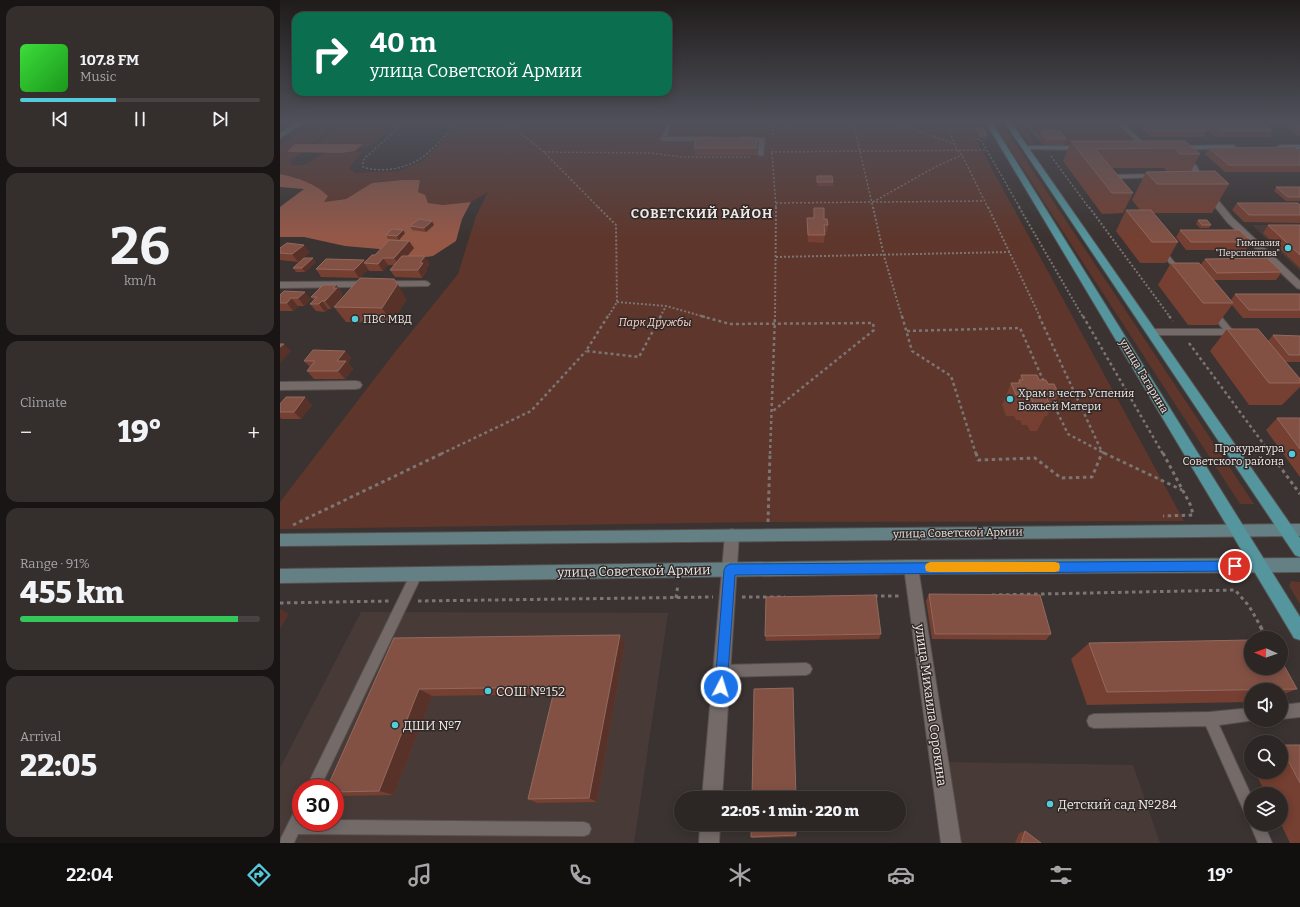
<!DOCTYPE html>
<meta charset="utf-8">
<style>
:root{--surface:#2c2625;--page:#342e2d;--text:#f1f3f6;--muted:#a6a5a7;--line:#484342;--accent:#53cbdc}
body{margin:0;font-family:Bitter,serif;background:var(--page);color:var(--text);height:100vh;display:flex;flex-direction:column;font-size:15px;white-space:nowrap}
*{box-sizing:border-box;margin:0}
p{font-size:13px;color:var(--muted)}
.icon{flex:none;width:22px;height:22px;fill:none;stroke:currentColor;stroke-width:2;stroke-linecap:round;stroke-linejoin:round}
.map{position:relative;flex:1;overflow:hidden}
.details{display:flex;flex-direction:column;gap:6px;padding:6px;background:#181514;width:280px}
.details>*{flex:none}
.hud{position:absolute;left:12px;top:12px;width:380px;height:84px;border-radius:12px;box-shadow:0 2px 10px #0003,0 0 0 1px var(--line);background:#0b6e4f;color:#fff;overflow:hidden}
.needle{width:26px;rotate:272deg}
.tools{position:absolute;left:964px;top:631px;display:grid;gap:8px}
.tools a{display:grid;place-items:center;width:44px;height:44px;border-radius:50%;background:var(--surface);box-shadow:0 2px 10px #0003,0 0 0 1px var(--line);font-size:20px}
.speed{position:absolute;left:12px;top:779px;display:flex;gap:8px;font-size:20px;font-weight:700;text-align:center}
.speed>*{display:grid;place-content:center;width:52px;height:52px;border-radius:50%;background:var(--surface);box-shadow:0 2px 10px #0003,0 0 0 1px var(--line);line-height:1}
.speed .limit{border:6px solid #d22;background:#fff;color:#111}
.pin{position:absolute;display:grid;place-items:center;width:34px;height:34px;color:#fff;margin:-17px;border:2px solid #fff;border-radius:50%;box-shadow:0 1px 4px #0007}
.me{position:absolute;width:44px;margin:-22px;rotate:5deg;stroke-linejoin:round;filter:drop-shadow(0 0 3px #0008)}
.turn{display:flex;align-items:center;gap:14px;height:84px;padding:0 12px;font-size:18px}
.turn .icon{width:52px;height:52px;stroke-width:2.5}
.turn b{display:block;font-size:28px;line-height:34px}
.big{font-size:30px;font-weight:800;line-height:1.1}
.details .tile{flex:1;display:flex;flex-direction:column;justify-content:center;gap:6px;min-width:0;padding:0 14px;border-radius:12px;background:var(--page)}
.details .dial{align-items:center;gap:0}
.dial b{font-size:52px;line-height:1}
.song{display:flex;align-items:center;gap:12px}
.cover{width:48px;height:48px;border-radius:6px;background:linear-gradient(135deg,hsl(120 70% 55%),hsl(120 70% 35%))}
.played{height:4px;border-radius:2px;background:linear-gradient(90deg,var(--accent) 40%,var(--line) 40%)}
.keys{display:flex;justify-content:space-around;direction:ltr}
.heat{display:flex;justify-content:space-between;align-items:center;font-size:22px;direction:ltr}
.charge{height:6px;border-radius:3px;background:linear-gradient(90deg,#34c759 91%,var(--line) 0)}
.trip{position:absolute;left:394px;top:791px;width:232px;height:40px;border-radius:20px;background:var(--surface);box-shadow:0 2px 10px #0003,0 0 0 1px var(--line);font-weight:800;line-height:40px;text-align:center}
.dock{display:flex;height:64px;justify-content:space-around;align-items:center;background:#120f0f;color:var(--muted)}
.dock .icon{width:28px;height:28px}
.dock .current{color:var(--accent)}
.dock b{font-size:18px;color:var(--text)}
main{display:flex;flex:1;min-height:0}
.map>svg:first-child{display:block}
</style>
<main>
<section class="details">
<div class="tile">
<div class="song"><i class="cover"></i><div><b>107.8 FM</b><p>Music</p></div></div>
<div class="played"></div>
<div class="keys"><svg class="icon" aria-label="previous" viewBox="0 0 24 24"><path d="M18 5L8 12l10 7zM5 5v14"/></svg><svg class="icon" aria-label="pause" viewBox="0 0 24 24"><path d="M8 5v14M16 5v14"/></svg><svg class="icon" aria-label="next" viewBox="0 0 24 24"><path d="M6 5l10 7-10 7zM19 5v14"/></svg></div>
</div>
<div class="tile dial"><b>26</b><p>km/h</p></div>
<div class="tile"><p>Climate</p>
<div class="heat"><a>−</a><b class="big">19°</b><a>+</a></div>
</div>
<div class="tile"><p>Range · 91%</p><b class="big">455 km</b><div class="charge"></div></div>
<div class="tile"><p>Arrival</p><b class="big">22:05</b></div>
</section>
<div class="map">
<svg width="1020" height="843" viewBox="0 0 1020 843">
<rect width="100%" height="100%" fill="#3a3331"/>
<path fill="#483b37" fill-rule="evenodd" d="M972,225H1020V271Z
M81,612L388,613L354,843H0V768ZM21,788H55V822H21Z
M668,762L853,765L880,843H680Z"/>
<path fill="#5f362b" d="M195,121H686L904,521L488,522L0,529V502L115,352L178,274L196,216L208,192L191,202L163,205L148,203L145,196L138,192L92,183L66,199L44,202L18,178L0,174V145L23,130H37L45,124H58L31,144H15L8,151L23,152L11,160L12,165C30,167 30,160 44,153C48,151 77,151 82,152L69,168L75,173L119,171L141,162L177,128H188Z
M713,121H720L974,504H960L791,244Z
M733,121H740L757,146L749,143Z
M744,121H835L860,145H762Z
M62,124H106L108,129C98,140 94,148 78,148L83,145L37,144Z
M1011,581L1020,582V604L1009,586Z"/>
<path fill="#955847" d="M15,144H83L75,151L61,153L7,152Z
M0,174C18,178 35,183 48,196L44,202L66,199L92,183L123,180H140L138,192L145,195L148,203L163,205L191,202L182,219L176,241L153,256L133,259L99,249L65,246L24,237H0V207L24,189L0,187Z"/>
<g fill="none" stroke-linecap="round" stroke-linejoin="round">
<defs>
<path id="lane" d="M388,121H392L386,139L381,140Z
M875,174L877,175V177L827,179L824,177L827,175Z
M881,247L883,248L902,272V274H898L879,250L878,249Z
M930,310H936L957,336L958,338L957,340H951L947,335H873L869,332L873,329H943L929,312Z
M136,570L140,571L142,575L40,788H26L132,571Z
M526,663L530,665L532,669L530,673L526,675L442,677L438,675L436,671L438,667L442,665Z
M1020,703V717L1001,719V705Z
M971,708V720H975L939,725L971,795V818L966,816L926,726L814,728L809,726L807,721L809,716L814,714L930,712Z
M21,806V822H55V820L304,822L309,824L311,829L309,834L304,836L18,834L14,843H0L1,838L16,808Z
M971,821V824H984L992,843H978L970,824Z"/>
<path id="street" d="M835,121H841L868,147V149H864Z
M432,137L434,138V140L383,141L380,139L383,137Z
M461,137L485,138L483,156L478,155L479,141L459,140V138Z
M902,155L917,166L923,182L953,218L1020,281V289L1017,288L947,222L915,182L911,169L898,157Z
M145,281L148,282L150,284L148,286L0,288V282Z
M76,381L80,382L82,385L80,388L76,389L0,390V382Z
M452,529L457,531L459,535L442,798H422L445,535L447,531Z
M631,560L636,562L638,567L681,843H661L624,567L626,562Z
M420,824H440L439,843H419Z"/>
<path id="secondary" d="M18,121H25L0,138V133Z
M953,145L955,146V148L898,150L895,148L898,146Z
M1020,145V149H1000L997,147L1000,145Z
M746,146H803L806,148L803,150L744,149V147Z
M1020,524V536L0,546V534Z
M1020,558V572L631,574L0,583V569L631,560Z"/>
<path id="primary" d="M705,121H711L1020,617V640L1014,638Z
M724,121H730L1020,538V557L1015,555Z"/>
</defs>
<use href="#lane" stroke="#56504e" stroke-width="2"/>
<use href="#street" stroke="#56504e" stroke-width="2"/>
<use href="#secondary" stroke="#56504e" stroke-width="2"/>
<use href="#primary" stroke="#56504e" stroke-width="2"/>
<path stroke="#7b7573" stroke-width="1.5" stroke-dasharray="2 2" stroke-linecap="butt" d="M126,121L86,157L83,161V167C101,173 124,169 140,159C152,151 168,132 180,121
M225,121L264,152L319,208
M493,121V136
M573,121L593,208
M609,121L675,144
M665,121L677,150L682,155L708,208
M688,121L697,139L701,140L740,208
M745,121L759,139
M502,132L516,121
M264,152L370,153L402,157H471
M491,152L706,150
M492,153L496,208
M771,156L809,208
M593,202L655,167L682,155
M496,203L704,201"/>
<path stroke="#7b7573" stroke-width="2" stroke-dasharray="2 2" stroke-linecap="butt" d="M318,207L336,225L337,302L328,317
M593,207L604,256L622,317
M708,207L760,317
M739,207L803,317
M809,207L890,317
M496,257L730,252
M337,302L386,306L425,317
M380,317L386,306
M495,317L496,207"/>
<path stroke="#7b7573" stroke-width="2.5" stroke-dasharray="3 3" stroke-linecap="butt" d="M328,316L306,351L359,357L381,316
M421,316L450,324L593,323L594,330L493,411
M622,316L632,351L671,376L696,454
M759,316L822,452L826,454
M803,316L883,454
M889,316L893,321
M627,331L740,328L764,382
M909,343L991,454
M772,401L788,434L822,452L821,454
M161,454L251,411L306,351
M490,454L495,316"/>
<path stroke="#7b7573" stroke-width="3" stroke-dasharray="3.5 3.5" stroke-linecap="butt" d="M696,453L698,460L755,458L781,478L812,477L822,453
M824,453L902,490
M883,453L911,506L913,515L883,516
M990,453L1020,494
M488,522L490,453
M13,525L163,453
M712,595L955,590L969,606L981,627
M594,596H621
M462,597H505
M396,598L398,584
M138,601L433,597
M0,603L109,601"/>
<path stroke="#7b7573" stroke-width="3.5" stroke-dasharray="4.5 4.5" stroke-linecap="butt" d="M980,626L987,638"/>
<use href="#lane" fill="#746b69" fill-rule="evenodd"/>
<use href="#street" fill="#746b69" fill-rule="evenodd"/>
<use href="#secondary" fill="#648084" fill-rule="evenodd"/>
<use href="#primary" fill="#54959e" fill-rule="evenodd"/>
</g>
<path fill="#753f31" d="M524,121H542V124L524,125Z
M856,121H881V122L927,131L923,137H871L862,129L864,124H859Z
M929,121L993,131L989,137H936L925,128Z
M1009,121H1020V136H1017L1005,128Z
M696,127L707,135L706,138H699L695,130Z
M761,131L786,139L783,145H764L758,138Z
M477,138V155H415L414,148Z
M791,141H905L920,154L911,171L949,184L932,213H873L898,242L886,263H860L836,231L846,210H860L852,200L866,172H887L884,168H832L853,193L843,213L822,214L783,161Z
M929,148L1020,151V172H945L925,154Z
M537,176L553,182V186H537Z
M996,187H1020V201H1006L994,191Z
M957,203L1020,205V223L964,222L952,210Z
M534,208L544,219L548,225L547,232H545L544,243L528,242L527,218H534Z
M918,220L931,225L929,228H920L916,224Z
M154,225L146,232L132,230L130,226Z
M988,225H1020V268L983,233Z
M900,230L972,242L966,250H906L896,237Z
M125,233L119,240L108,239L106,235Z
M0,248L30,252L18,262L0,260Z
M134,248L127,256L150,264L146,268L147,271L142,278L115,277L110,270L114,265H108L103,271H89L88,269L79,278L41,277L36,269L84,260L85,262L95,255Z
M925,259L1002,272L996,280H934L951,300L955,294H1020V318H963L952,305L937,325H908L878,285L891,263L920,265Z
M36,262L25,272H16L13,268Z
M56,285L62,293L61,294L62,296L51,309H48L45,312L36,311L30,304L34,300L31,297Z
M0,295L31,299L24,306H18L13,311H0Z
M126,298V300L112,323L66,322L54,307Z
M947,329L988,341L993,335L1020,336V362H1006L1020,379V387L1002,405H969L930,351Z
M65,351L71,358L68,363L73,369L65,379H34L27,371L30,367L24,361Z
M741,375L759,380L768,384L779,394L767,416H765L757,431H750L747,425H742L740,420H736L734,416H726L722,405L731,383H737Z
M0,404L32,405L21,419H2L0,418Z
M997,418H1020V477L986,430Z
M649,594L771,634L766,640L652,639L646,601Z
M601,634L599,639L486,641L485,636Z
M340,635L345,643L317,802L257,803L248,799L273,694L152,696L114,795L62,796L55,795V788L114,638Z
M809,643L1017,689L1001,695V690H971V702L807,705L791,659Z
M1001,745H1020V843H1010L1001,824V794H986L975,772H1001Z
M971,754V763L967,756Z
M516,824V837L472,838L471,837Z
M745,831L761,843H735L739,833Z"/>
<path fill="#583229" d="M152,221L154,225L146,232L144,228Z
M123,230L125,233L119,240L117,236Z
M129,241L134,248L119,266L114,258Z
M24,245L30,252L18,262L12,254Z
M145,256L150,264L146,268L147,271L142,278L138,270L140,263Z
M33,258L36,262L25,272L22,268Z
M103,258L108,265L103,271L98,264Z
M84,260L86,263H84L88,269L79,278L74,270Z
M117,283L126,298V300L112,323L102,308Z
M56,285L62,293L61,294L62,296L51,309L45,301L53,288Z
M25,292L31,299L24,306L18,298Z
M11,298L18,306L13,311L7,303Z
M42,301L48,309L45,312L39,304Z
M4,344L11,351L0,363V347Z
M65,351L71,358L68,363L73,369L65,379L58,371L57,361Z
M25,397L32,405L21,419L14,412Z
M0,609L9,614L0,629Z
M340,635L345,643L317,802L309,798Z
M139,689L152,696L114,795L99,791Z"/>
<path fill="#825144" stroke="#93695e" d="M929,121H981L993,131L940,130Z
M1009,121H1020V129Z
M865,122H917L927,131H874Z
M696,127H703L707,135H700Z
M761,131H780L786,139H766Z
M416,138H477L476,148H414Z
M791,141H905L920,154H900L894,148L815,149L853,193H832Z
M1014,147L1020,151V165H949L929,148Z
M935,171L949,184H877L866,172Z
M537,176H552L553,182H537Z
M996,187H1020V197H1008Z
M957,203H1018L1020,205V215H969Z
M534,208H544V219H547L548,225H544L545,235H528L527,218H534Z
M846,210H871L898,242H872Z
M139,219L152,221L144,228L130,226Z
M918,220H927L931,225H922Z
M988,225H1020V255Z
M112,229L123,230L117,236L106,235Z
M900,230H959L972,242H911Z
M109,240L129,241L114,258H103L98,264L84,263L92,255H95Z
M7,243L24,245L12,254L0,253V248Z
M122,256H145L140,263H143L138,270H110Z
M24,258H33L22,268H13Z
M987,258L1002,272L937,273L925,259Z
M46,259L84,260L74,270L36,269Z
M891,263H919L953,303H923Z
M80,278L114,279L117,283V285L102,308L54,307Z
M43,285H56L53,288H57L45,301H42L39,304H30L37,297H31Z
M4,291L25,292L18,298H11L7,303H0V295Z
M955,294H1020V310H969Z
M947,329H978L1020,379V383H989Z
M993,335L1020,336V355H1009Z
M0,344H4L0,347Z
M33,350L65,351L57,361H66L58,371H27L35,361H24Z
M741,375H757L759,380H766L768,384H774L779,394H773L775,398H767L769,403H766L768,409H761L758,403H753L751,398H746L745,394L736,395L731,383H740L739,380H743Z
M6,397H25L14,412H0V404Z
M997,418H1020V449Z
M649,594L760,595L771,634H655Z
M596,595L601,634L485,636L486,597Z
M340,635L309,798L248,799L275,687L139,689L99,791L55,792V788H47L114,638Z
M971,640V668H1001V660L1017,689L827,692L809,643Z
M513,688L516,798H472L474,689Z
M1001,745H1020V783L1001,747Z
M471,824H516V835L471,837Z
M745,831L761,843H741Z"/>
<linearGradient id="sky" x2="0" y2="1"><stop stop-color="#201c1b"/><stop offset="0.51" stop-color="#4f505a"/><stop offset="1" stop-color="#4f505a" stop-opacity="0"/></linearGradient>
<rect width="1020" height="239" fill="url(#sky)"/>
<path fill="#1a73e8" stroke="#114b97" d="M955,561L959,562L960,566L959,570L955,571L455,575L447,687L446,691L441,693L436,691L435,687L444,570L446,566L450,564Z"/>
<path fill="#f59e0b" d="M650,562H775L779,563L780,567L779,571L775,572H650L646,571L645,567L646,564Z"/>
<g fill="#53cbdc" stroke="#302927" stroke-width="1.5">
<circle cx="1008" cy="248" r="4"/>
<circle cx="75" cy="319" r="4"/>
<circle cx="730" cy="399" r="4"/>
<circle cx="1012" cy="454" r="4"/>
<circle cx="208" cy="691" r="4"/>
<circle cx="115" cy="725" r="4"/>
<circle cx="770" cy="804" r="4"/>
</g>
<g text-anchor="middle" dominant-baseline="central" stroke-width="3" stroke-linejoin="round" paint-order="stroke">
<g font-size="9" fill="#ede8e6" stroke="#302927" text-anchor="end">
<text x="1000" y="243">Гимназия<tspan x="1000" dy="10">"Перспектива"</tspan></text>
</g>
<g font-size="11" fill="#ede8e6" stroke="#302927" text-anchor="start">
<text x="83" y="319">ПВС МВД</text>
<text x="738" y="393">Храм в честь Успения<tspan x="738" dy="13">Божьей Матери</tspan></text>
<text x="1004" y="448" text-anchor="end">Прокуратура<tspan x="1004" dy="13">Советского района</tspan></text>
</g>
<g font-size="11" font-style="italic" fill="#fed7cc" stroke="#302927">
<text x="375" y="322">Парк Дружбы</text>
</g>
<g font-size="11" fill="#ede8e6" stroke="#302927">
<text transform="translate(864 376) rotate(59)">улица Гагарина</text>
<text transform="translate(678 533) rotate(-1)">улица Советской Армии</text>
</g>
<g font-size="13" font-weight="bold" letter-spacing="1" fill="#ede8e6" stroke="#302927">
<text x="422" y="213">СОВЕТСКИЙ РАЙОН</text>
</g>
<g font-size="13" fill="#ede8e6" stroke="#302927">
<text transform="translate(354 571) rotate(-1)">улица Советской Армии</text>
<text transform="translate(651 705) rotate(82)">улица Михаила Сорокина</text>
</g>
<g font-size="13" fill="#ede8e6" stroke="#302927" text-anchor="start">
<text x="216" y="691">СОШ №152</text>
<text x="123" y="725">ДШИ №7</text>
<text x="778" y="804">Детский сад №284</text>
</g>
</g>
</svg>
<div class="tools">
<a><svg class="needle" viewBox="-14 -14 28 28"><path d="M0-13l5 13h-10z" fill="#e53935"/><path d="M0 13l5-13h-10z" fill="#a6a5a7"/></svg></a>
<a><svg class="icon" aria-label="sound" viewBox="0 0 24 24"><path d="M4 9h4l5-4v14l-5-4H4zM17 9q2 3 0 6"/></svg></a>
<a><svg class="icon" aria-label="search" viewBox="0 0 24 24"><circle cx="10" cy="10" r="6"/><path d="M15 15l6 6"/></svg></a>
<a><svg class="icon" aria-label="layers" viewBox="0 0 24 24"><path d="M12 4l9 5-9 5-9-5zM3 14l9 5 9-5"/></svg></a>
</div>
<div class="speed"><div class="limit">30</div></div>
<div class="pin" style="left:955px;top:566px;background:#d93025"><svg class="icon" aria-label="arrive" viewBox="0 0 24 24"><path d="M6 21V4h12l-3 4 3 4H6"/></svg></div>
<svg class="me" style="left:441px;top:687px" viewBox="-20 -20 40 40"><circle r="17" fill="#1a73e8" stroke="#fff" stroke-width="3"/><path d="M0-11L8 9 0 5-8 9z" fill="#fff"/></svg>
<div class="trip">22:05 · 1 min · 220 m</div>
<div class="hud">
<div class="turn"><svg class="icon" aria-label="right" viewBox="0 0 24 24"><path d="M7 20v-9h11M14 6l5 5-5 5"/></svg><div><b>40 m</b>улица Советской Армии</div></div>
</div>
</div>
</main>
<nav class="dock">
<b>22:04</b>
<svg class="icon current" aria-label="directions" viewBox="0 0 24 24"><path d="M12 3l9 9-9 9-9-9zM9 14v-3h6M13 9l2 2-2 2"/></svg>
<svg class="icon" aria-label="music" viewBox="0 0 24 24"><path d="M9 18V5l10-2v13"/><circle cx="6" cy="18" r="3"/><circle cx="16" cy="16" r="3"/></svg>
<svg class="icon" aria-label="phone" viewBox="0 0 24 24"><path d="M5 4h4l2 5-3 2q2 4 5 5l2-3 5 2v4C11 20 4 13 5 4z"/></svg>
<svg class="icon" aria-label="climate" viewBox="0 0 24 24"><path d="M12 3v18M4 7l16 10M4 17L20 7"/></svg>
<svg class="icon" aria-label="car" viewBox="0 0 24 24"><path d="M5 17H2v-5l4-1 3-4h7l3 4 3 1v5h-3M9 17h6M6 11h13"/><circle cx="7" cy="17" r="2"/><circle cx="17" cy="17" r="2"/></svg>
<svg class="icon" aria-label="filters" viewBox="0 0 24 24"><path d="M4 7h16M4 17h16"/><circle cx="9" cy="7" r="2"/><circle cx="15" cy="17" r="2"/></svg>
<b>19°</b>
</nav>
